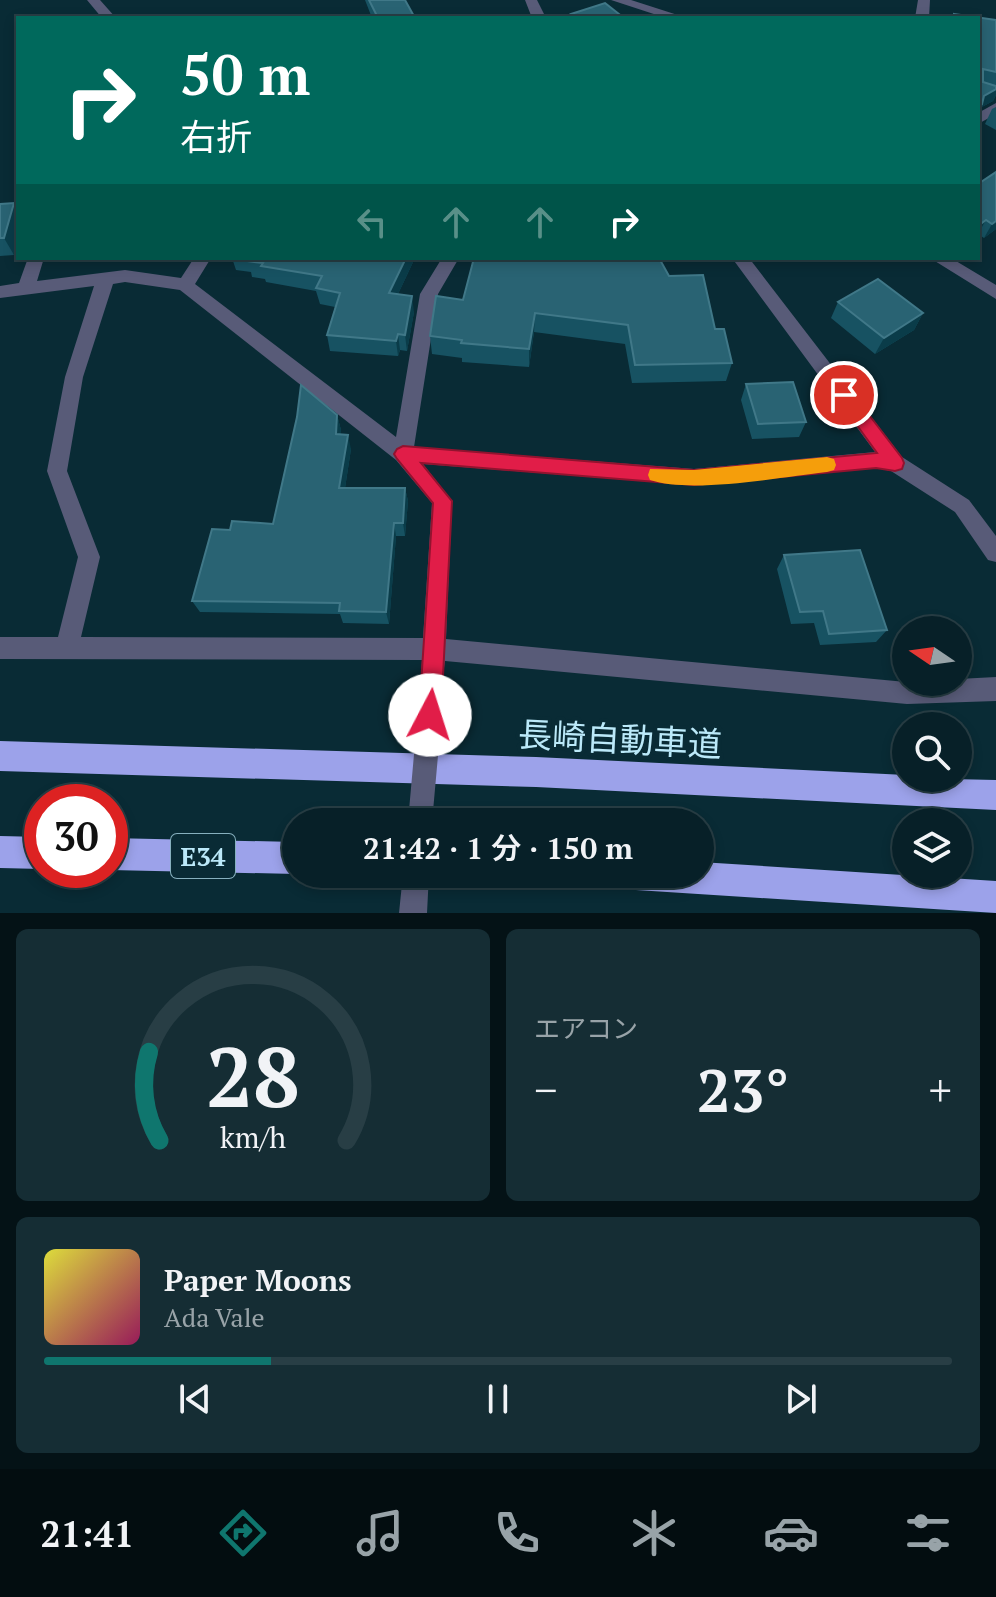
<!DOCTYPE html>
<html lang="ja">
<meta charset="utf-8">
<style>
:root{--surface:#072028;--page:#152d34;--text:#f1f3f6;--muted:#98a3a8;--line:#283e45;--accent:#0f766e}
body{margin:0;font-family:"PT Serif","Noto Sans JP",serif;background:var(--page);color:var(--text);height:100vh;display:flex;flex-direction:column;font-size:30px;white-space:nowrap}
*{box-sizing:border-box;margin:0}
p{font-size:26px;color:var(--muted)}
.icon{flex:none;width:44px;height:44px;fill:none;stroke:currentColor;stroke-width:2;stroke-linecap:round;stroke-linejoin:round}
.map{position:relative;height:913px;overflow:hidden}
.panel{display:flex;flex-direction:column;gap:16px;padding:16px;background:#041216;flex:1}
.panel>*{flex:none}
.banner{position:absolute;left:16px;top:16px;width:964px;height:244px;border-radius:0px;box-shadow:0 4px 12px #0003,0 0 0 2px var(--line);background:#00695c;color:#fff;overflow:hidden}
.needle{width:52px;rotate:283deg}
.fabs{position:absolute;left:892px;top:616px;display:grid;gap:16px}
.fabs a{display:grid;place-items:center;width:80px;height:80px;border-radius:50%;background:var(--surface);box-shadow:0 4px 12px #0003,0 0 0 2px var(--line);font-size:40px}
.speed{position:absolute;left:24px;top:784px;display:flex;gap:16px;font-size:40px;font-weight:700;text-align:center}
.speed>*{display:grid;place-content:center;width:104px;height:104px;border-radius:50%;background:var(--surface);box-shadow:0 4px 12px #0003,0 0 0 2px var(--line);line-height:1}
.speed .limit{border:12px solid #d22;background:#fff;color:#111}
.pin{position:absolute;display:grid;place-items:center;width:68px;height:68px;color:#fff;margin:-34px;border:4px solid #fff;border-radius:50%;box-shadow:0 2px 8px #0007}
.me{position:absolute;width:88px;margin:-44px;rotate:5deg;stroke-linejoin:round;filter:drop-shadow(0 0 6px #0008)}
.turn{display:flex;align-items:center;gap:28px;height:168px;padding:0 32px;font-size:36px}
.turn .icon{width:104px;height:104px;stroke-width:2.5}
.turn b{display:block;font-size:56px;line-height:68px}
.lanes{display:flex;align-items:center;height:76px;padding:0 32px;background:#0003;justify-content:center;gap:40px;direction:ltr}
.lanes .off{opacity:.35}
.big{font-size:60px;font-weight:600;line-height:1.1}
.panel .widget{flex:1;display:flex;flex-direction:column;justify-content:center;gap:12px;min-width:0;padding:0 28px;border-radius:12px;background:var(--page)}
.panel .dial{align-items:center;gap:0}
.dial svg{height:208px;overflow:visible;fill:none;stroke:var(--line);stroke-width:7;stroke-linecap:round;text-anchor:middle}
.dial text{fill:var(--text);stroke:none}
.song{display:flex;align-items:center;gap:24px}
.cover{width:96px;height:96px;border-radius:12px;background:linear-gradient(135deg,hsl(60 70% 55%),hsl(330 70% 35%))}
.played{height:8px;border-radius:4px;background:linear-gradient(90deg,var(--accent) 25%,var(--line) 25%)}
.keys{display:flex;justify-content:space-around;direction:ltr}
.heat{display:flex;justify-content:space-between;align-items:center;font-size:44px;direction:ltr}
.panel .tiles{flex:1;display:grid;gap:16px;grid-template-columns:1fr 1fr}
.widget:last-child{grid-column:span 2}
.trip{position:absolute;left:282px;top:808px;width:432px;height:80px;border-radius:40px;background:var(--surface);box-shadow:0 4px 12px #0003,0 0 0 2px var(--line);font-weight:600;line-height:80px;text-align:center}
.menu{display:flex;height:128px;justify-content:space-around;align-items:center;background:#030d10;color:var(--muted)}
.menu .icon{width:56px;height:56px}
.menu .current{color:var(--accent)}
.menu b{font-size:36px;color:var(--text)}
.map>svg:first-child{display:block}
</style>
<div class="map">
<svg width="996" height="913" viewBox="0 0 996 913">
<rect width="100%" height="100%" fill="#092b35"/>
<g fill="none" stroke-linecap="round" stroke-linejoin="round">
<path fill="#585b78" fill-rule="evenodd" d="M87,0H100L116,18H102Z
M525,0H537L546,18H532Z
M611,0H631L687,18H666Z
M918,0H930L929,18H915Z
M996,103V114L978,124V113Z
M28,258H44L37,281L125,270L181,278L194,258H211L195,284L396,437L420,294L442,258H459L438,294L414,447L694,469L875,452L732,258H749L902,457L969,500L996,536V562L988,560L955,512L891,471L876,468L694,485L423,464L452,501L446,639L906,682H958V679L996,677V701L907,704L445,661L440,696L432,699L424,696L420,688L422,660L0,659V637H58L78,557L47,471L65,377L94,286L0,298V286L19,283ZM125,282L180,290L396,460L432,503L423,638L81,637L100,557L67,471L83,377L113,284Z
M930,258H951L996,285V299Z
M403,874H429L427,913H399Z"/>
<path fill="#9ca2ea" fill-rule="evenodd" d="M0,741L536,757L906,775V778L996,780V810L536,787L0,771Z
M0,836L42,837V869L0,868Z
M110,838L296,842V874L110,870Z
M700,862L996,881V913L636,890L625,885L620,874H700Z"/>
<path stroke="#585b78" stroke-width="24" d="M420,822L432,688"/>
</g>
<path fill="#175262" d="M365,0H405L415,18H372Z
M954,14L996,20V95L993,101L980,108L978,112V18H952Z
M996,107V130L985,124L992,109Z
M996,172V229L984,238L978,234Z
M0,204L14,255L0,256Z
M232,258H415L398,294L414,312L407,351L400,350L398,356L330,351L327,335L335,307L320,304L316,291L266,282L265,279L252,277L251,272L236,270Z
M669,276L715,329L732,363L726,381L632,383L625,344L534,332L529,367L462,362V358L432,354L430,336L463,300Z
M838,302L923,313L914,330L875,354L831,318Z
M746,384L806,422L799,437L752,439L741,400Z
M337,415L341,430L340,434L351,449L345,488H405L408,501L405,536H396L389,624L343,623L340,614L200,612L192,601L230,530L273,524Z
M784,555L887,630L876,642L820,645L814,623L791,624L777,569Z"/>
<path fill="#0a3c49" d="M996,89V95L993,101L980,108L984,96Z
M14,203L18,210V239L14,255L4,238Z
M986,220L978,234V226Z
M996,221V229L984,238L992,224Z
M406,258H415L391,309L389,293Z
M412,296L414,312L407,351L405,335Z
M535,313L534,332L529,367V349Z
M923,313L914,330L875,354L884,338Z
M398,334L400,350L398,356L396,341Z
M337,415L341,430L339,448L336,434Z
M348,435L351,449L343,501L339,488Z
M405,488L408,501L405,536L403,523Z
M394,523L396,536L389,624L386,612Z"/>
<path fill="#296373" stroke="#407888" stroke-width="2" d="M369,0H405L415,18H378Z
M605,3L624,18H575L571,14Z
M954,14L996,20V72L983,69V82L996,86V89L984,96L982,104L978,102V18H954Z
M996,172V221L992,224L986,220L978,226V184Z
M14,203L4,238H0V204Z
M249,258H406L389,293L412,296L405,335L398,334L396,341L327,335L340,293L316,288L322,276L261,266L263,263L247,261Z
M474,258H659L669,276L703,275L715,329H724L732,363L635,365L628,325L535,313L529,349L461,343L462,340L430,336L436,296L463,300Z
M878,279L923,313L884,338L838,302Z
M793,382L806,422L758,424L746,384Z
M301,385L337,415L336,434L348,435L339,488H405L403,523H394L386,612L339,611L340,603L192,601L212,529L230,530L232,521L273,524L297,417Z
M860,550L887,630L829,634L823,611L800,612L784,555Z"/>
<path fill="#e11d48" stroke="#92132f" stroke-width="2" d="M844,388L850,390L902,458L904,463L902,469L895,471L876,468L694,485L421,463L452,501L441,715L438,722L430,725L422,722L419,715L433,503L397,459L394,454L397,449L403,446L694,470L877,453L835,395Z"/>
<path fill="#f59e0b" d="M827,457L834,459L836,465L834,470L827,472C781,477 692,494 650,480L648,475L650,469L694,470Z"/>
<g text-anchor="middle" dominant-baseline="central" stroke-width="8" stroke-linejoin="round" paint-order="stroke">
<rect fill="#092b35" stroke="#86b0be" stroke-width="2" x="171" y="834" width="64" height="44" rx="6"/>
<g font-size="26" font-weight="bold" fill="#bbe9f9">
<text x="203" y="856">E34</text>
</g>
<g font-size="34" fill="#bbe9f9" stroke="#092b35">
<text transform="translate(620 739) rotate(3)">長崎自動車道</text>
</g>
</g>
</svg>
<div class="fabs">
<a><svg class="needle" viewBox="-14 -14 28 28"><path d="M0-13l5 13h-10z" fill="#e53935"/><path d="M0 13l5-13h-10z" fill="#98a3a8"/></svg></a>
<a><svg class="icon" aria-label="search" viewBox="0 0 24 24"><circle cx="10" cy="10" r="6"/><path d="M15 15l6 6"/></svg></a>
<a><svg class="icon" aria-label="layers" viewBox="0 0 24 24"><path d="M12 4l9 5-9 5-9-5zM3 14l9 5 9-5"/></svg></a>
</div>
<div class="speed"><div class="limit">30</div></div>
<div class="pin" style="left:844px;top:395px;background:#d93025"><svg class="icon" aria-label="arrive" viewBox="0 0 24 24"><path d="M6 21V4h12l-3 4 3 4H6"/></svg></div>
<svg class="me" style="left:430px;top:715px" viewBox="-20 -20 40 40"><circle r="19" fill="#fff"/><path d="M0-13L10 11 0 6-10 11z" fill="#e11d48"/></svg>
<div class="trip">21:42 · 1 分 · 150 m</div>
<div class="banner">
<div class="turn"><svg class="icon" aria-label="right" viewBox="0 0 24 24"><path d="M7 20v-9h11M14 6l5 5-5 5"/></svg><div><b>50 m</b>右折</div></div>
<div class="lanes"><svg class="icon off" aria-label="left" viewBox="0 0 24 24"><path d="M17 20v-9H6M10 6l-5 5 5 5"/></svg><svg class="icon off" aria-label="ahead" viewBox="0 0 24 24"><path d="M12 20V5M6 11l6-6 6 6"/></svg><svg class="icon off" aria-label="ahead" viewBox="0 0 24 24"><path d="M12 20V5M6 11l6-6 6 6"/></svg><svg class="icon" aria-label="right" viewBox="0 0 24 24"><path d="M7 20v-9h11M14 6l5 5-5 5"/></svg></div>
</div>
</div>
<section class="panel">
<div class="tiles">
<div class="widget dial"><svg viewBox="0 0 100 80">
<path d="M14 69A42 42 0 1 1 86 69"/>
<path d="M14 69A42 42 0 0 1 10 35" stroke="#0f766e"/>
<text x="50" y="56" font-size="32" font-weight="700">28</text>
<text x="50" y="72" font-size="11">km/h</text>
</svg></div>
<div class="widget"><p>エアコン</p>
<div class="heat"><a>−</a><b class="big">23°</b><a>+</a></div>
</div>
<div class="widget">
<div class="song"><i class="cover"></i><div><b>Paper Moons</b><p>Ada Vale</p></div></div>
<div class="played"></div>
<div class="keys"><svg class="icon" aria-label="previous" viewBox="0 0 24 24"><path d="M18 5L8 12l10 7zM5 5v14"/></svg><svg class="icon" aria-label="pause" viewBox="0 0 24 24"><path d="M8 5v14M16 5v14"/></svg><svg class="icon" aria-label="next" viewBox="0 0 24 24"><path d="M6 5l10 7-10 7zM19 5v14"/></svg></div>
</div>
</div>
</section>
<nav class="menu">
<b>21:41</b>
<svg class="icon current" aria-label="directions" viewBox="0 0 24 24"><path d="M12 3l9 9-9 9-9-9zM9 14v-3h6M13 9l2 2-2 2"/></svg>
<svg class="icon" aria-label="music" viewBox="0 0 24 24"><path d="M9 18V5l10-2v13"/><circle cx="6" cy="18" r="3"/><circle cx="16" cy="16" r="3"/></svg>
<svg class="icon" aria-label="phone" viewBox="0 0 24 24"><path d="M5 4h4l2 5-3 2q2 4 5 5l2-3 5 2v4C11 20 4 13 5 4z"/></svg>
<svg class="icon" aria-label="climate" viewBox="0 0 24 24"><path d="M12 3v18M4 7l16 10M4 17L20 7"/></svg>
<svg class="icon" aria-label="car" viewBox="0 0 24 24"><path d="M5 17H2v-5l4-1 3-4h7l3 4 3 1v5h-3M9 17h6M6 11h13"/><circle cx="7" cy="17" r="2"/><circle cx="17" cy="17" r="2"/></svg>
<svg class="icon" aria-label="filters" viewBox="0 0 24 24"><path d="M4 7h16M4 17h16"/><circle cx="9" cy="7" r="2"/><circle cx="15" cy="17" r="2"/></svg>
</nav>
